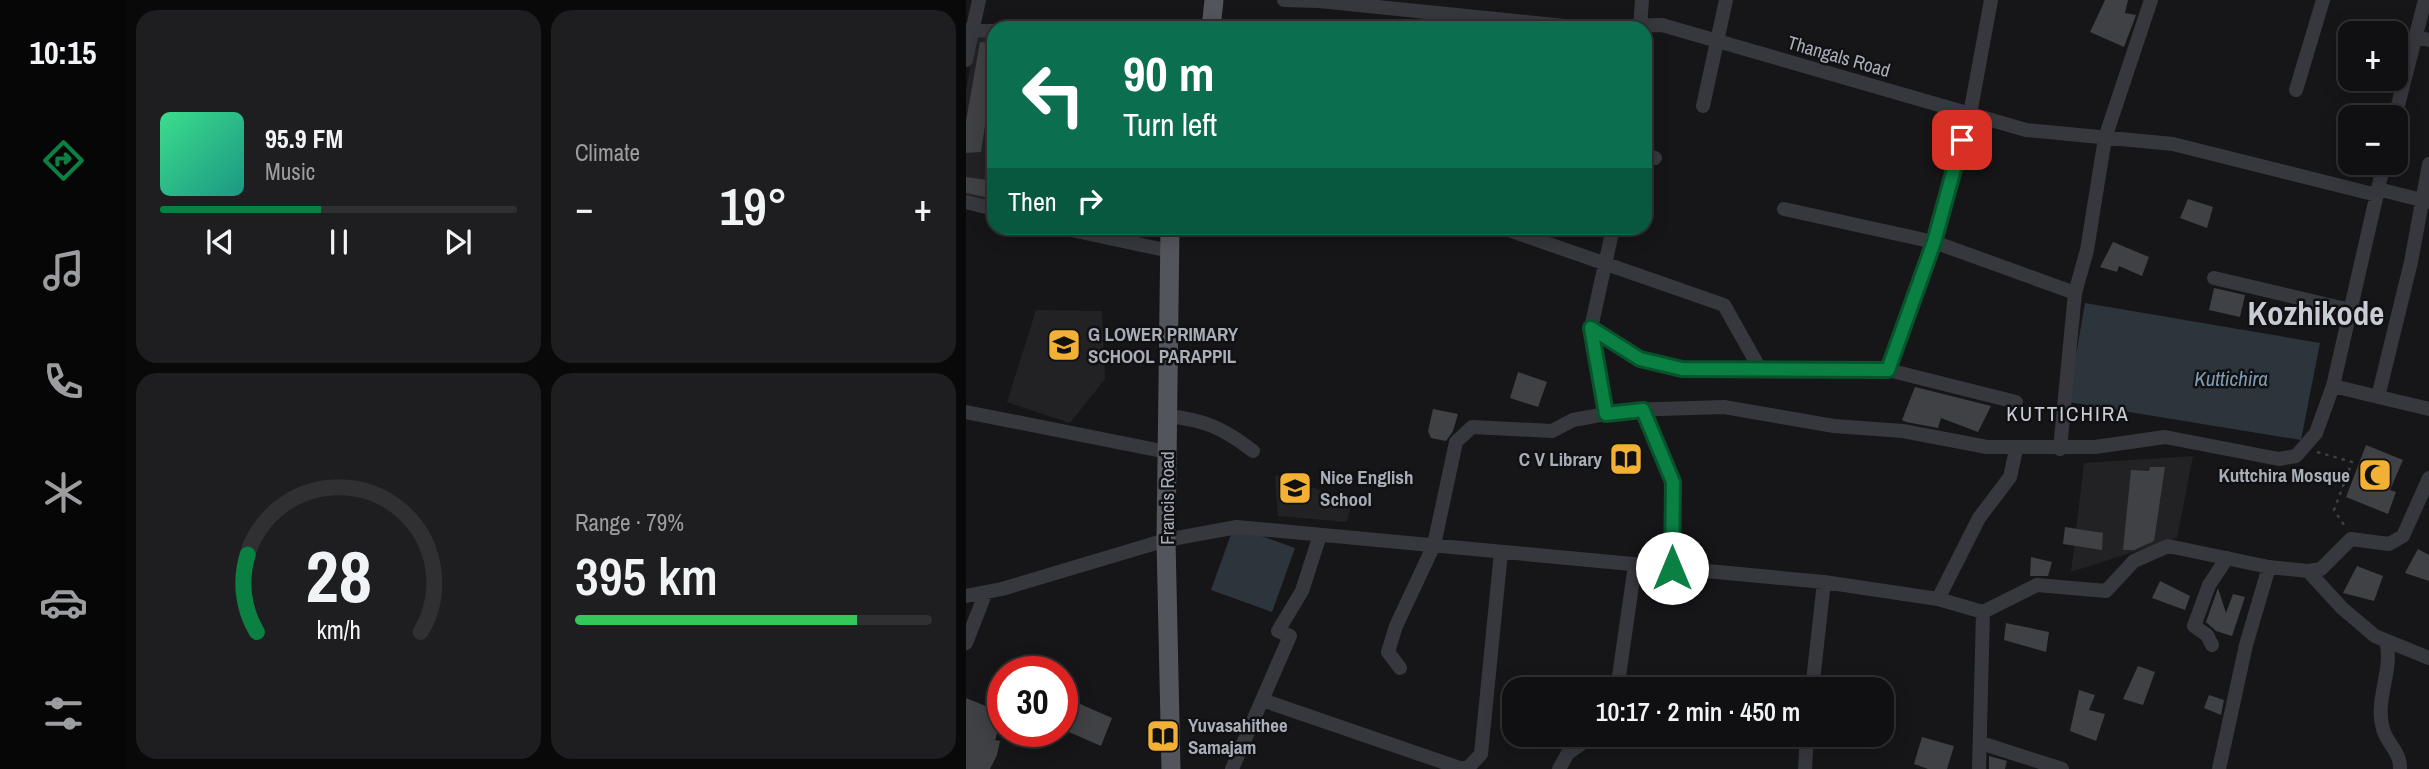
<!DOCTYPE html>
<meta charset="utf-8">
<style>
:root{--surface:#101012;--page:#1e1e20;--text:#f1f3f6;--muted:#9c9d9f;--line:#303032;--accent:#0b8043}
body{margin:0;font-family:"Archivo Narrow",sans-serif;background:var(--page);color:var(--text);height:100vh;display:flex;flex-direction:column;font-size:26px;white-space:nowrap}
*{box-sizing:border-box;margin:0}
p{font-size:23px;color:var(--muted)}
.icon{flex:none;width:38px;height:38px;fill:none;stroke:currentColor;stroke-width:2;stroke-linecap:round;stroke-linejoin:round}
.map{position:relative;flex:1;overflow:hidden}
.sheet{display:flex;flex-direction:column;gap:10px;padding:10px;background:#09090a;width:840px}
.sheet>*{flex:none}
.banner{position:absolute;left:21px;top:21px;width:665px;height:214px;border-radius:21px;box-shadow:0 4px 18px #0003,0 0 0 2px var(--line);background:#0b6e4f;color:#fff;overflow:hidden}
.fabs{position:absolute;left:1372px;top:21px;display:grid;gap:14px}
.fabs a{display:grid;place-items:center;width:70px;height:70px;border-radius:14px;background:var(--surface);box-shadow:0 4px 18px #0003,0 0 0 2px var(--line);font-size:35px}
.speed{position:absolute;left:21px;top:656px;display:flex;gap:14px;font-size:35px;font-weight:700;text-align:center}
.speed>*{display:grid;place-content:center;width:91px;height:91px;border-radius:50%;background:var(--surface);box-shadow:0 4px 18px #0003,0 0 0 2px var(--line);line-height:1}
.speed .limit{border:10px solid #d22;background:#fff;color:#111}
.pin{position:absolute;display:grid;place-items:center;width:60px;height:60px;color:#fff;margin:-30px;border-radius:14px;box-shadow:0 4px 10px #0006}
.me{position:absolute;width:77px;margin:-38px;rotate:0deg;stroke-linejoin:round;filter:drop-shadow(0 0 5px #0008)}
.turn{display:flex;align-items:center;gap:24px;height:147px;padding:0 21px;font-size:32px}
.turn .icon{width:91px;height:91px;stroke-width:2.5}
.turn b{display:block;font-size:49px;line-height:60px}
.then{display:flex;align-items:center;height:66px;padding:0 21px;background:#0003;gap:14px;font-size:26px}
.big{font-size:52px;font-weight:600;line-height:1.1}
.sheet .card{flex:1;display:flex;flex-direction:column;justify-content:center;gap:10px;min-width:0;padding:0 24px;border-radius:21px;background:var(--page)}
.sheet .dial{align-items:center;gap:0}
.dial svg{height:182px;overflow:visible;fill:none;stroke:var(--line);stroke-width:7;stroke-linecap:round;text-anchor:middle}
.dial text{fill:var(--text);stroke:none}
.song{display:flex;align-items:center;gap:21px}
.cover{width:84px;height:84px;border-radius:10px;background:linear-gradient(135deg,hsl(150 70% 55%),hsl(170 70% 35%))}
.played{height:7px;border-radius:4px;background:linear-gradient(90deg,var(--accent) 45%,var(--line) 45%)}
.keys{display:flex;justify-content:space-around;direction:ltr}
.heat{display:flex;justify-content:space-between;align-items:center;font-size:38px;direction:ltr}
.charge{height:10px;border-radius:5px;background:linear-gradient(90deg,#34c759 79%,var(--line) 0)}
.sheet .tiles{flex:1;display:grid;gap:10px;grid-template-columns:repeat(2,1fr)}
.trip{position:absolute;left:536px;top:677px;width:392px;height:70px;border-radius:21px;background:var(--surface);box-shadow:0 4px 18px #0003,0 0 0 2px var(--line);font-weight:600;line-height:70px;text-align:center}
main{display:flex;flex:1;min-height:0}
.menu{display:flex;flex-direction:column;width:126px;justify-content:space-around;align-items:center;background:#060607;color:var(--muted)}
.menu .icon{width:49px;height:49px}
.menu .on{color:var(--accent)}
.menu b{font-size:32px;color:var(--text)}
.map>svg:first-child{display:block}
</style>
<main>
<nav class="menu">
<b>10:15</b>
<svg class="icon on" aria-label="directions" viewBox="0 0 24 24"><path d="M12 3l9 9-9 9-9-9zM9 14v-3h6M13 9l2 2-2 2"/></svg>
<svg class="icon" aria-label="music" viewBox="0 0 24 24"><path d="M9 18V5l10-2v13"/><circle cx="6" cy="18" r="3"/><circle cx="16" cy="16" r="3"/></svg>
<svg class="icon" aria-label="phone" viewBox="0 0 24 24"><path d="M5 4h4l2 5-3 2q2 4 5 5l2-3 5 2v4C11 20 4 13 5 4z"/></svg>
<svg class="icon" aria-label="climate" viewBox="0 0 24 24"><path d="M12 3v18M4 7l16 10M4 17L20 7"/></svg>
<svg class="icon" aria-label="car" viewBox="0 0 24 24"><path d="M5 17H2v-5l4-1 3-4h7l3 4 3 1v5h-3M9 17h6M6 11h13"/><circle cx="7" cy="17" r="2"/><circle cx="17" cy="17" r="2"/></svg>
<svg class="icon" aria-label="filters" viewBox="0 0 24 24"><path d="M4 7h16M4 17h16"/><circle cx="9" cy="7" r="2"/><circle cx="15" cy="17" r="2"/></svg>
</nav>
<section class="sheet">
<div class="tiles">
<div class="card">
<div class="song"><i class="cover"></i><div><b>95.9 FM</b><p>Music</p></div></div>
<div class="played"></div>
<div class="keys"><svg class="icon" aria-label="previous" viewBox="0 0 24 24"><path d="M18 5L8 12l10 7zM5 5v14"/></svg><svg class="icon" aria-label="pause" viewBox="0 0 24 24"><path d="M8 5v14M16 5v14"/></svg><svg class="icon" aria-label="next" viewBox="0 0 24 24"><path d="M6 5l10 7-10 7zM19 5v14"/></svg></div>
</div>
<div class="card"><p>Climate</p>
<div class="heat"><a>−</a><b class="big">19°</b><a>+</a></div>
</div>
<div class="card dial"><svg viewBox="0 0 100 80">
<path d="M14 69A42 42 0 1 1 86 69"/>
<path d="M14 69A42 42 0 0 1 10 35" stroke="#0b8043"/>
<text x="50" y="56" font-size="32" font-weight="700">28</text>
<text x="50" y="72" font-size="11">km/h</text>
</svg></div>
<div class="card"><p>Range · 79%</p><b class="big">395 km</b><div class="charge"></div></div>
</div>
</section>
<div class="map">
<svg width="1463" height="769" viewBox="0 0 1463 769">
<rect width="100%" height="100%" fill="#161618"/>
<path fill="#222225" d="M10,37L28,39V215L0,207V91Z
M70,310L136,311L139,379L104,423L41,402Z
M1227,456L1211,538L1105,572L1118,463Z
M309,475L386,501L381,522L312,516Z"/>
<path fill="#2c353c" d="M1119,303L1354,343L1335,440L1102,402Z
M268,526L329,548L306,612L245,590Z"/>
<path fill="#404145" d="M1139,0H1162L1159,13L1170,15L1158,47L1124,32Z
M14,42L28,43V86H25L15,152L0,153V121Z
M0,177L28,181V199L0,193Z
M1222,199L1247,207L1241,228L1214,218Z
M1147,242L1183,257L1176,276L1153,266L1151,272L1134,267Z
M1248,288L1279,295L1274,317L1243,310Z
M552,372L581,382L572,407L544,398Z
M949,387L1025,406L1012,432L975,418L972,428L940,422L936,420Z
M467,409L492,414L487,431L480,441L465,438L462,431Z
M1400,445L1437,460L1424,490L1430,492L1422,514L1380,497Z
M1184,467H1199L1188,541L1168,550H1157L1165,470L1183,471Z
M1099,527L1137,533L1136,550L1097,544Z
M1452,549L1463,555V581L1439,573Z
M1065,557L1086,562L1082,576H1064Z
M1391,566L1417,576L1408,601L1377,593Z
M1194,581L1224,596L1219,610L1186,598Z
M1252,588L1260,613L1267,594L1279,597L1266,636L1250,631L1240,622Z
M1040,623L1083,632L1080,652L1038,640Z
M1172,666L1189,672L1177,705L1157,699Z
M1113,690L1129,695L1123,710L1139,714L1130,741L1104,731Z
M1243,695L1258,700L1255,715L1238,708Z
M96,696L146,718L135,746L96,729Z
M0,698L37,713L29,740L34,741L31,755L24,769H0Z
M956,737L988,746L981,769H962L948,764Z
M1023,756L1041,761L1039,769H1023Z"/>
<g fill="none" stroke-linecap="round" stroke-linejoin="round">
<path stroke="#3d3f44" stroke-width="2.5" stroke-dasharray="3.5 5" stroke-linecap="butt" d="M1351,452L1386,462L1368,510L1380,528"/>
<path stroke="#37383d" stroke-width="14" d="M318,0L353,1L608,27L696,25L1060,130L1207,144L1411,195
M674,28L676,0
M0,30L28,31
M1448,37L1463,40
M0,60L13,0
M1330,90L1357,0
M737,106L760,0
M1429,117L1459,0
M679,155L689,158
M1418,163L1367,386L1463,409
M1412,189L1463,202
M0,202L28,209
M818,209L968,242L1004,114L1025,0
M96,228L204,251
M537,228L758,305L794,369L922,370L968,242L1109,293
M1248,278L1384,310
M625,328L675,359L716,369H794
M922,370L1050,402
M1412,397L1445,262L1463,164
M677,410L707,482V568
M0,412L201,452
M640,414L625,328L647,228
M202,416C239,420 257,428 287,451
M1094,449L1109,293L1121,250L1139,138L1185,0
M1342,571L1376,608L1409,636L1463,658
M0,596L36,589L200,540L271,527L858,582L972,599L1017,612L1071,585L1140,591L1168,561L1202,546L1303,567L1342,571L1355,569L1385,539L1423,544L1437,536L1463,478
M972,599L1013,518L1044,477L1050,450
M1420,641C1428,670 1408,700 1417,729C1421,744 1435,752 1434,769
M0,643L20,592
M1246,645L1241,635L1228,626L1243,585L1261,558
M434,668L422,652L430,626L468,545L490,442L506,427L586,431L607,420L661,410L758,407L868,426L937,431L1021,447H1129L1199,437L1313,459L1330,456L1350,433L1367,386
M651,690L669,565
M846,690L858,582
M296,700L494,768H502L515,754L535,552
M1015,743L1096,769
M266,769L324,636L312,631L336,591L354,535
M593,769L602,753L628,735
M839,769L841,735
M1013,769L1017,612
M1253,769L1280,645L1303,567"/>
<path stroke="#53555c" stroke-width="19" d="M245,28L248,0
M204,228L200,540L205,769"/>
</g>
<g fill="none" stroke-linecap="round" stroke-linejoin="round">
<defs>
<path id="route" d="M706,568L707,482L677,410L640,414L625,328L674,359L716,369L922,370L968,242L996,140"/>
</defs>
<use href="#route" stroke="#07532c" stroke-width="18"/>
<use href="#route" stroke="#0b8043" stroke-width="12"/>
</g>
<defs>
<symbol id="school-square" viewBox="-11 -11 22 22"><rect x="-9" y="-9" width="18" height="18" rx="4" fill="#f2b134" stroke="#111113"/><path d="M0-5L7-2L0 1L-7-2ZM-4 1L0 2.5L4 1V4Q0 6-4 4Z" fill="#111"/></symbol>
<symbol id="library-square" viewBox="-11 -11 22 22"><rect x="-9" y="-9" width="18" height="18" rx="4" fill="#f2b134" stroke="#111113"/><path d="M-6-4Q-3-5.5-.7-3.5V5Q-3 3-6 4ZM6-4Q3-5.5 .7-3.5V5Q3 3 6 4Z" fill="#111"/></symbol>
<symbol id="mosque-square" viewBox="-11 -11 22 22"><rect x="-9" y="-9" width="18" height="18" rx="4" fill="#f2b134" stroke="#111113"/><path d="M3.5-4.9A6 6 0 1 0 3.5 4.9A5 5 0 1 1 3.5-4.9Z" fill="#111"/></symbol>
</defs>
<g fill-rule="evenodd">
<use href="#school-square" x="79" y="326" width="38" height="38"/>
<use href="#library-square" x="641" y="440" width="38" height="38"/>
<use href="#mosque-square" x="1390" y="456" width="38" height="38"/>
<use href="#school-square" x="310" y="469" width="38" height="38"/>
<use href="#library-square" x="178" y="717" width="38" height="38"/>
</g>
<g text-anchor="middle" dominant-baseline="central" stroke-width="5" stroke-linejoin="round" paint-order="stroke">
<g font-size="19" fill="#a8adb8" stroke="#111113">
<text transform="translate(873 56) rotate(16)">Thangals Road</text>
<text transform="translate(201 498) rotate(-90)">Francis Road</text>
</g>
<g font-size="19" font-weight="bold" fill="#a8adb8" stroke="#111113" text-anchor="start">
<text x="122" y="334">G LOWER PRIMARY<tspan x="122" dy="22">SCHOOL PARAPPIL</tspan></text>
<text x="636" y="459" text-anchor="end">C V Library</text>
<text x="1384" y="475" text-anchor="end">Kuttchira Mosque</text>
<text x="354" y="477">Nice English<tspan x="354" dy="22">School</tspan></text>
<text x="222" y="725">Yuvasahithee<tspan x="222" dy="22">Samajam</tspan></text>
</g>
<g font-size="21" font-style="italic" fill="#7f9bb3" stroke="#111113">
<text x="1265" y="378">Kuttichira</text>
</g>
<g font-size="21" letter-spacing="2" fill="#c9ccd4" stroke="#111113">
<text x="1102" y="413">KUTTICHIRA</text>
</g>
<g font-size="33" font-weight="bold" fill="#c9ccd4" stroke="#111113">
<text x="1350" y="313">Kozhikode</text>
</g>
</g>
</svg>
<div class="fabs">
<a>+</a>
<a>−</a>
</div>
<div class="speed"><div class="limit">30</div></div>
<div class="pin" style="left:996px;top:140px;background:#d93025"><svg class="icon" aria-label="arrive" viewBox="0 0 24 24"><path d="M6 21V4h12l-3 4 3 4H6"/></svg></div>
<svg class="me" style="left:706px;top:568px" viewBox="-20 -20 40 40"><circle r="19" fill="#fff"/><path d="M0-13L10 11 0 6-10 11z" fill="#0b8043"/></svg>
<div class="trip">10:17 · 2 min · 450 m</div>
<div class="banner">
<div class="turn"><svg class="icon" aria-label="left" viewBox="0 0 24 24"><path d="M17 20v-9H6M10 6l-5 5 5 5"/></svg><div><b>90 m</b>Turn left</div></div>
<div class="then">Then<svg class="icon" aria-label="right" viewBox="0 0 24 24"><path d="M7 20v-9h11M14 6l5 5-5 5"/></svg></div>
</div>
</div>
</main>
